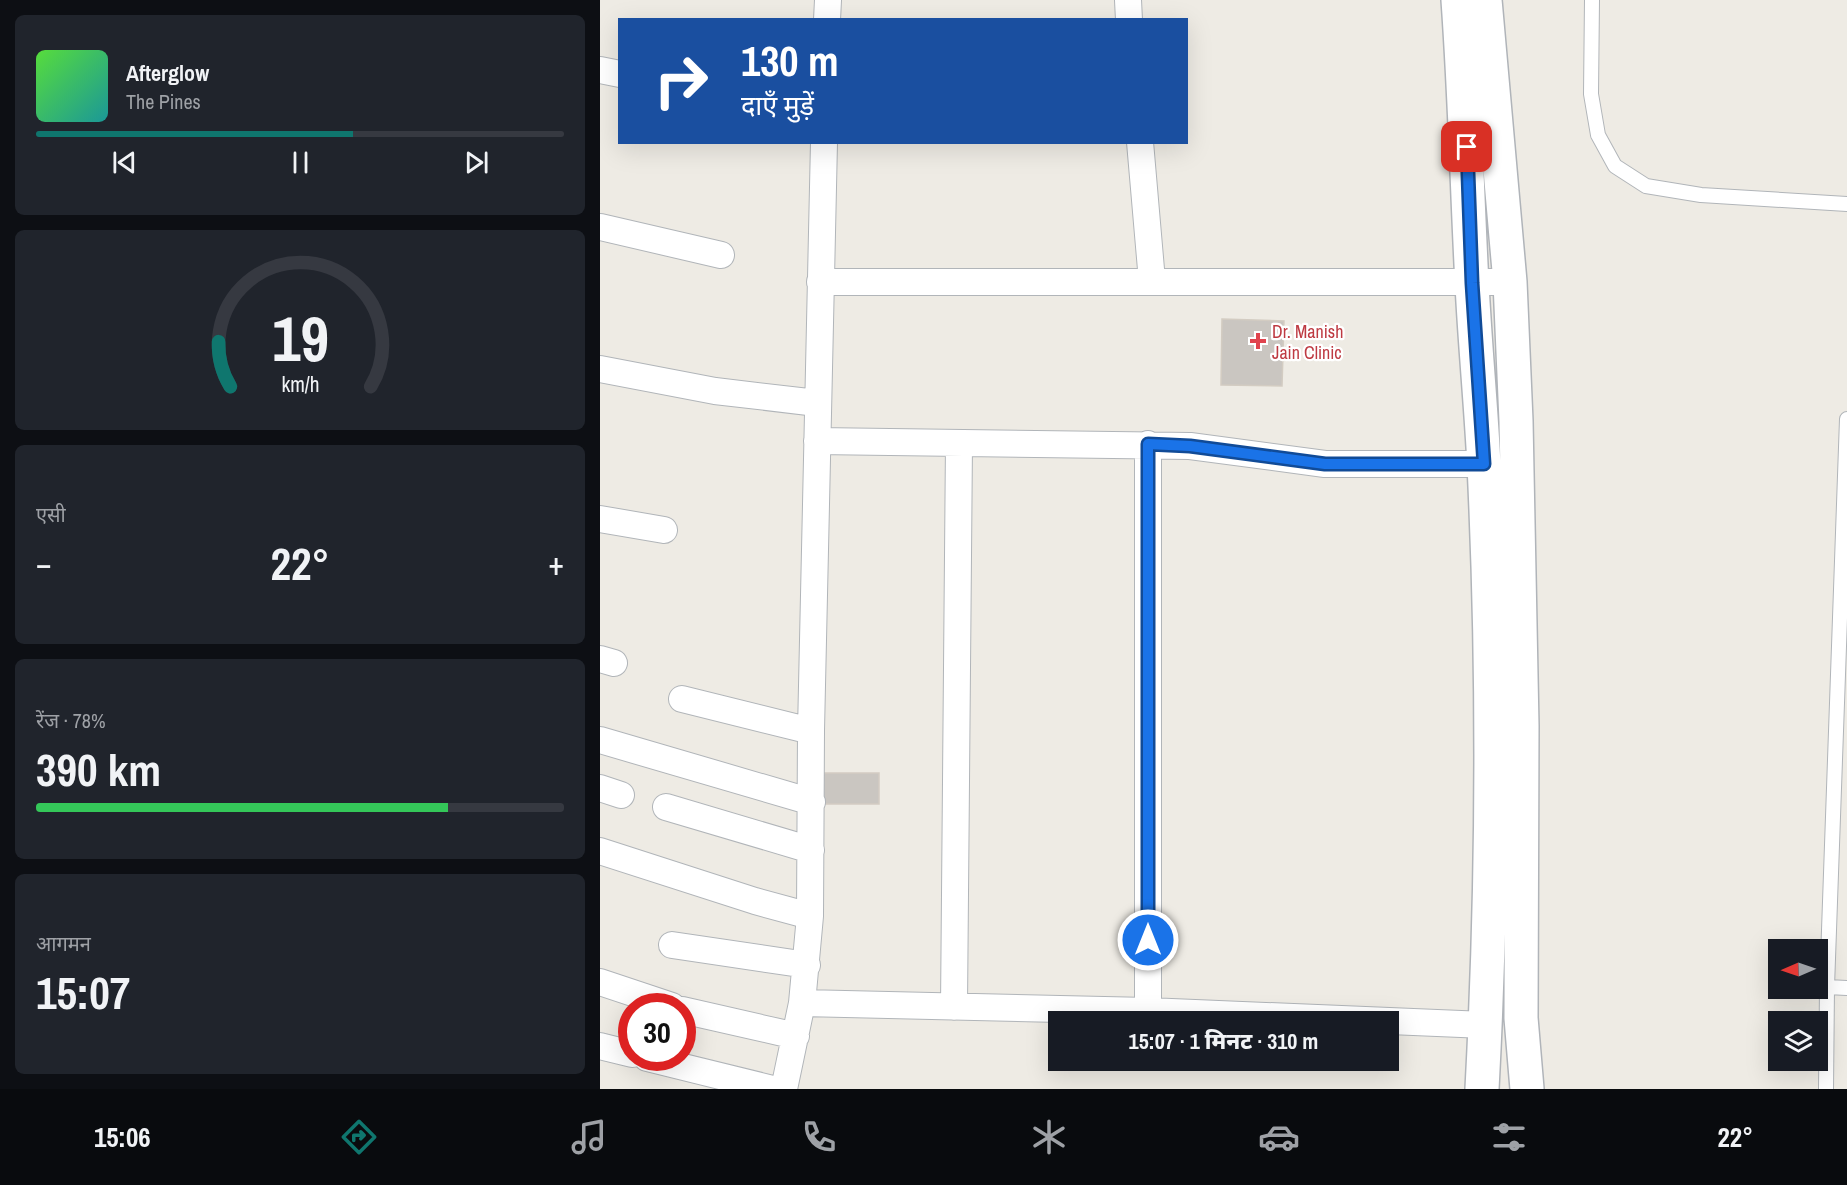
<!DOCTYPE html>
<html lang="hi">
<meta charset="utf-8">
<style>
:root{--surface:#171b24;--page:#20242c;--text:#f1f3f6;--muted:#9ea1a6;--line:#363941;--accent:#0f766e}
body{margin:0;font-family:"Archivo Narrow","Noto Sans Devanagari",sans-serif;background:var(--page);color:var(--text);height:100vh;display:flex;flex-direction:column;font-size:22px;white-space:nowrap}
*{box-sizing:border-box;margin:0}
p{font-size:20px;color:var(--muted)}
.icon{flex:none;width:33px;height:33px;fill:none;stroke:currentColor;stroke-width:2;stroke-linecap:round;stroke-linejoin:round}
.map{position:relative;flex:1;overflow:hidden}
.drawer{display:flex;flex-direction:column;gap:15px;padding:15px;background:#0d0f14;width:600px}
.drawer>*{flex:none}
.top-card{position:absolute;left:18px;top:18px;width:570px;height:126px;border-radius:0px;box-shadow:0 6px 24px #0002;background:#1a4fa0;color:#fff;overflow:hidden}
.needle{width:39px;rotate:268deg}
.controls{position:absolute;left:1168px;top:939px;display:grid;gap:12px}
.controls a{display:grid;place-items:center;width:60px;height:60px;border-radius:0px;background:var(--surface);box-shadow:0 6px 24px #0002;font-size:30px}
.speed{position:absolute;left:18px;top:993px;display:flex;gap:12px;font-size:30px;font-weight:700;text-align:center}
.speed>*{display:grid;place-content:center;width:78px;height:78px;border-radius:50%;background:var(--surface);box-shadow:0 6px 24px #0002;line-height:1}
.speed .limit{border:9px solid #d22;background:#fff;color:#111}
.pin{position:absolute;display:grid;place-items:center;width:51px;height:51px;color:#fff;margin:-26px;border-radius:12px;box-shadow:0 3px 9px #0006}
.me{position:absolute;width:66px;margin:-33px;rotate:0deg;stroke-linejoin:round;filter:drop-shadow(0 0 4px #0008)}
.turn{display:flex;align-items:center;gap:21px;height:126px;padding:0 24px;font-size:27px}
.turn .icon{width:78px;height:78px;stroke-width:2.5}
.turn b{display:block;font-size:42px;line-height:51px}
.big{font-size:45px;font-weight:800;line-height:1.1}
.drawer .tile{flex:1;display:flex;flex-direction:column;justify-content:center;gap:9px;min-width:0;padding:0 21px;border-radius:9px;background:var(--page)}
.drawer .dial{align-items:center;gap:0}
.dial svg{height:156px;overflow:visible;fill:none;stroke:var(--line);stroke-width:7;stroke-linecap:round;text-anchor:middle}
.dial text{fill:var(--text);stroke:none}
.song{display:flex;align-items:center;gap:18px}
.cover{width:72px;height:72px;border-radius:9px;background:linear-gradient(135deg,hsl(110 70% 55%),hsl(180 70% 35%))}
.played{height:6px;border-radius:3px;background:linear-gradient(90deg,var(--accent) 60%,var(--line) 60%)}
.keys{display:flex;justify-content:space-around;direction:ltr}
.heat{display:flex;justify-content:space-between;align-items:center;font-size:33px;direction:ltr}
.charge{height:9px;border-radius:4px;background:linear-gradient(90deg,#34c759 78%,var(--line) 0)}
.trip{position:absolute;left:448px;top:1011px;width:351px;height:60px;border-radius:0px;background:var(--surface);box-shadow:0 6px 24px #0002;font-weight:800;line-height:60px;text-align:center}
.tab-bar{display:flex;height:96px;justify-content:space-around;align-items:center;background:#090b0e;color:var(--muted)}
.tab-bar .icon{width:42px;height:42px}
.tab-bar .current{color:var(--accent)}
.tab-bar b{font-size:27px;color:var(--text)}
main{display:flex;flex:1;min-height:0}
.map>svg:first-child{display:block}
</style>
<main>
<section class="drawer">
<div class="tile">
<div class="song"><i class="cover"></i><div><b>Afterglow</b><p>The Pines</p></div></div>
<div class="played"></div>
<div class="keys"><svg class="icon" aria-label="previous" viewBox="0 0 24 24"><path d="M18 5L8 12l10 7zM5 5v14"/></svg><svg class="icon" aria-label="pause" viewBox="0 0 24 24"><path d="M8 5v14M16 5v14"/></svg><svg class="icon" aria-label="next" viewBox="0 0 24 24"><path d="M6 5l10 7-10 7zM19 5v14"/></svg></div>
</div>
<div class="tile dial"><svg viewBox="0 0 100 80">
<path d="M14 69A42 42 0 1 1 86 69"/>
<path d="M14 69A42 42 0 0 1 8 46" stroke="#0f766e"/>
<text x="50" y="56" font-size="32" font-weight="700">19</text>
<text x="50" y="72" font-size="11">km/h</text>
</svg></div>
<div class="tile"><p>एसी</p>
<div class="heat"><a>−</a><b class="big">22°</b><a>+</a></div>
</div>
<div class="tile"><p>रेंज · 78%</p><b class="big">390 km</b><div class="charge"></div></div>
<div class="tile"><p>आगमन</p><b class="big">15:07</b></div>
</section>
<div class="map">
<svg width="1247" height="1089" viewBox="0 0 1247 1089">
<rect width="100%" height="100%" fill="#eeebe4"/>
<path fill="#cac6c1" stroke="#d3ccc2" stroke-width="1.5" d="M622,319L684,321L682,386L621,385Z
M222,773H279V804H222Z"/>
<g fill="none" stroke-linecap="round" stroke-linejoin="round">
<defs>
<path id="service" d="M992,0L991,94L998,135L1015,166L1046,186L1101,195L1247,204
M1227,987L1247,988
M1226,1089L1227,987L1247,419"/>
<path id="minor" d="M528,0L529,20
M227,20L228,0
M0,70L20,74
M540,142L552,281
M0,227L121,255
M220,282H910
M0,369L115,391L217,403
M217,441L590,446L725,464H884
M0,519L64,530
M0,659L14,663
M82,699L211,731
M0,740L212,802
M0,788L21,795
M66,807L211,850
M0,851L155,901L210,916
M72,945L207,965
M0,982L72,1006
M202,1003L548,1011L885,1025
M354,1007L359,443
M82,1010L196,1036
M548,1011V444
M0,1046L32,1054
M47,1058L173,1089
M184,1089L202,1003L210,916L211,731L224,142"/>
<path id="secondary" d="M858,0C865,95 867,190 872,284C875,345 881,405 884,465C894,672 893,882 882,1089
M885,0L910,282L916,421L922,726L921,1018L927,1089"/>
</defs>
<use href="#service" stroke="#b1b5b9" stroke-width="16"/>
<use href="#minor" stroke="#b1b5b9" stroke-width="28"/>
<use href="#secondary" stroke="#b0b4b9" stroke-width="36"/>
<use href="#service" stroke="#fff" stroke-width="14"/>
<use href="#minor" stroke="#fff" stroke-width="26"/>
<use href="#secondary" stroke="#fff" stroke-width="33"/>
</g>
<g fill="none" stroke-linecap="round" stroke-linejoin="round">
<defs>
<path id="route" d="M548,940V444L590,446L725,464H884L872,283L867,147"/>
</defs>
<use href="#route" stroke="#114b97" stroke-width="15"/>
<use href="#route" stroke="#1a73e8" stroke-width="10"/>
</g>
<path fill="#e0444e" stroke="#fff" stroke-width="2" d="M655 332h6v6h6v6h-6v6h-6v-6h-6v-6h6z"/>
<g text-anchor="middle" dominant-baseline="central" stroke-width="4.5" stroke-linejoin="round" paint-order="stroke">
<g font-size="18" fill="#be3a42" stroke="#fff" text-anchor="start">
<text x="672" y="331">Dr. Manish<tspan x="672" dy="21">Jain Clinic</tspan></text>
</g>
</g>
</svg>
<div class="controls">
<a><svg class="needle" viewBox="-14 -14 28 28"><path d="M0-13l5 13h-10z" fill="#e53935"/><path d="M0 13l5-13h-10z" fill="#9ea1a6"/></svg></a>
<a><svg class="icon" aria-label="layers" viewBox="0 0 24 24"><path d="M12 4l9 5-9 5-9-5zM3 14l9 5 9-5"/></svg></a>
</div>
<div class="speed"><div class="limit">30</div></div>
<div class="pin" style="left:867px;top:147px;background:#d93025"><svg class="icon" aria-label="arrive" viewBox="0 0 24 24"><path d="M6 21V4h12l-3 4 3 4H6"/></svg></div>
<svg class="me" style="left:548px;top:940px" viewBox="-20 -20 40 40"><circle r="17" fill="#1a73e8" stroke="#fff" stroke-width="3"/><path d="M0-11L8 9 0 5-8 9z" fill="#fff"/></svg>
<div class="trip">15:07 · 1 मिनट · 310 m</div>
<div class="top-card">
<div class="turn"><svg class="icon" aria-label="right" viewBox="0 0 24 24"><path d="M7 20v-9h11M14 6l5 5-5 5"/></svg><div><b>130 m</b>दाएँ मुड़ें</div></div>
</div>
</div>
</main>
<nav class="tab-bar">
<b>15:06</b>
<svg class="icon current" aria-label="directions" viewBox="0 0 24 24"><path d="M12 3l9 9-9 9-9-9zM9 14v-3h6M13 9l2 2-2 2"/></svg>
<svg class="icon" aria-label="music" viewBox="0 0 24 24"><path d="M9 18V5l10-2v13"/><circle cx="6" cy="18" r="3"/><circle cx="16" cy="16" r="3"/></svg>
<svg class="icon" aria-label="phone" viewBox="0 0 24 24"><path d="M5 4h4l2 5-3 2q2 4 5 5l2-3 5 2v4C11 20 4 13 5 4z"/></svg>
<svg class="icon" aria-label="climate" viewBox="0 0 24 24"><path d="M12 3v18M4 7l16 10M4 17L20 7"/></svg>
<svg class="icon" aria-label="car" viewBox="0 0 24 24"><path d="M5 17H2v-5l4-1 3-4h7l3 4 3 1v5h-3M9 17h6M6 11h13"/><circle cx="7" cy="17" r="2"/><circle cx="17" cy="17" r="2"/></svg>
<svg class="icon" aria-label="filters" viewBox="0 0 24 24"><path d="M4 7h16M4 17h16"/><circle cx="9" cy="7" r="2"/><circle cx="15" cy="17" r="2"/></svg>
<b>22°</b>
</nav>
